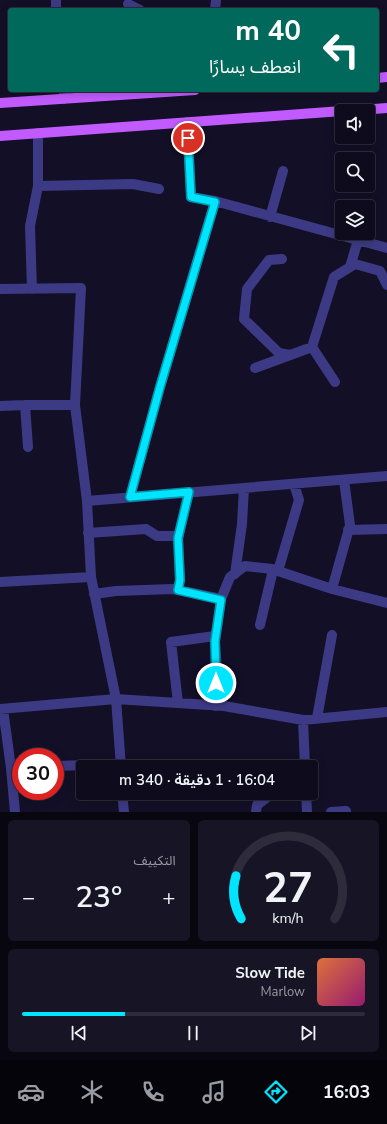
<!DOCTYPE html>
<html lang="ar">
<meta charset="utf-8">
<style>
:root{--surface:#0e0b1c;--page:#171425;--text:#f1f3f6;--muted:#9b9ba3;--line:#2e2b3b;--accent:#00e5ff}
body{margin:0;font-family:"Nunito Sans","Noto Sans Arabic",sans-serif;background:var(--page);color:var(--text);direction:rtl;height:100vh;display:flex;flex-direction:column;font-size:15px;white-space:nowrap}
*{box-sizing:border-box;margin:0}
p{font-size:13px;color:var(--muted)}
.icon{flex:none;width:22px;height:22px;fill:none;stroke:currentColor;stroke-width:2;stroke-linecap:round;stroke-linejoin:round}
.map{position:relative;height:812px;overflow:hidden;direction:ltr}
.panel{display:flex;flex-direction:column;gap:8px;padding:8px;background:#08060f;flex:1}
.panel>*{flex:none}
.banner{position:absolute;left:8px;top:8px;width:371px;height:84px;border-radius:4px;box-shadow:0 2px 10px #0003,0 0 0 1px var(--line);direction:rtl;background:#00695c;color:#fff;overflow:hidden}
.controls{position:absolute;left:335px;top:104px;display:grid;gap:8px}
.controls a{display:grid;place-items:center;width:40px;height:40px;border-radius:4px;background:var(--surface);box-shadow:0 2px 10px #0003,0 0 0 1px var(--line);font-size:20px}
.speed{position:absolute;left:12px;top:748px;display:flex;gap:8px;font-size:20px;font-weight:700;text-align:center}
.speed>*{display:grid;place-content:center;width:52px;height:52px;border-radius:50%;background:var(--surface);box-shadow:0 2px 10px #0003,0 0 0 1px var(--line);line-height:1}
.speed .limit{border:6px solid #d22;background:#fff;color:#111}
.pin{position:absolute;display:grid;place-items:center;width:34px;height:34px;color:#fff;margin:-17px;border:2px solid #fff;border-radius:50%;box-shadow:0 1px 4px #0007}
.me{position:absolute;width:44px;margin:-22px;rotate:0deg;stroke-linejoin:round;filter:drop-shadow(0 0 3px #0008)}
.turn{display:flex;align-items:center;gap:14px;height:84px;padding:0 12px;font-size:18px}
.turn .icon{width:52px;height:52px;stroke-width:2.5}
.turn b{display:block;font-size:28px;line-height:34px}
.big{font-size:30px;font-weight:600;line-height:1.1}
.panel .tile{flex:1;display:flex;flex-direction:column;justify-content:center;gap:6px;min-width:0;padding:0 14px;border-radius:6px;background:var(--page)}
.panel .dial{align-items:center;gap:0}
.dial svg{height:104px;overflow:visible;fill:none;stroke:var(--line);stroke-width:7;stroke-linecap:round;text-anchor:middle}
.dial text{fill:var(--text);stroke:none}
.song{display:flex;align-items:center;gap:12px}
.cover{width:48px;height:48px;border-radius:6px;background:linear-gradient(135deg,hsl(20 70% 55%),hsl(320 70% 35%))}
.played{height:4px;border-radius:2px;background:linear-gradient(90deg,var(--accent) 30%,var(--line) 30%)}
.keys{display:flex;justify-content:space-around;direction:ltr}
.heat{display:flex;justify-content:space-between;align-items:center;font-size:22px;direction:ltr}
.panel .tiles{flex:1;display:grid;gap:8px;grid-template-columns:1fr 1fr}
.tile:last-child{grid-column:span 2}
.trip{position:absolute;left:76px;top:760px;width:242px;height:40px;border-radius:4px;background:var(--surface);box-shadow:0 2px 10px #0003,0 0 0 1px var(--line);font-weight:600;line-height:40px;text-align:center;direction:rtl}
.tabs{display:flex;height:64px;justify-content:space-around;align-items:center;background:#06040b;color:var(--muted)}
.tabs .icon{width:28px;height:28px}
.tabs .selected{color:var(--accent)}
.tabs b{font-size:18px;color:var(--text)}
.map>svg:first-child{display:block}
</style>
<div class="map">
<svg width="387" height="812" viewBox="0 0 387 812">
<rect width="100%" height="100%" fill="#130f26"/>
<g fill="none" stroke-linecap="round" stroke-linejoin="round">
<path stroke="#3d3a85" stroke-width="10" d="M128,4L140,10
M56,10V0
M215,10L216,0
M64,90V99
M187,122L191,197L215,201L387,248
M38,186L133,184L159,189
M270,217L283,171
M282,259L269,260L247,289L244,319L279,353L290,355
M350,267L358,240
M0,289L81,288L75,405L87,501L91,577L116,699L121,767
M32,289L30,226L38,186V133
M312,347L335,382
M255,368L312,347L334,277L355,264L380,271L387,285
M25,405L28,447
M0,406L25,405H75
M130,497L160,387L215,201
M87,501L387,476
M348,530L387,529
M88,533L146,529L157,536H179
M278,571L299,500L294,484
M235,574L242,524L244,488
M0,582L91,577
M332,589L350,525L344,480
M178,590L180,580L178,538L189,492
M94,594L116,591L173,589L221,599
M260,625L273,570
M178,703L171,642L215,636
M215,706L217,672L215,641L221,599L230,577L245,566L272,569L332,589L387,603
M0,709L116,699L224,706L303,720L387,712
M3,709L11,768L15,812
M317,718L332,635
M303,720L305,767
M55,766L120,764
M122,793L124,812
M306,793L307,812
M256,812L257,805L270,795V793
M331,812L346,811"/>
<path stroke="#c25bff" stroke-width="10" d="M377,78L387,77
M0,103L195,90
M348,111L387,108
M0,136L342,111"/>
</g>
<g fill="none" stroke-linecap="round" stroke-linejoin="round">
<defs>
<path id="route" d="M188,138L191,197L215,202L160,387L130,497L189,492L178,538L180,580L178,590L221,600L215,641L216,683"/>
</defs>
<use href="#route" stroke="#0095a6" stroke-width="10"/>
<use href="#route" stroke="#00e5ff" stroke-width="7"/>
</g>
</svg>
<div class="controls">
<a><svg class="icon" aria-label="sound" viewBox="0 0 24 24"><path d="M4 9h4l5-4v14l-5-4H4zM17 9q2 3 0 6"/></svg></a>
<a><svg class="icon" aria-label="search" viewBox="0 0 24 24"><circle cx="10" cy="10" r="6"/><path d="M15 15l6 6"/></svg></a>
<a><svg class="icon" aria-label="layers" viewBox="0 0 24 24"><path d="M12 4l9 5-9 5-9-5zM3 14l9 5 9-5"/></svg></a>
</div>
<div class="speed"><div class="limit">30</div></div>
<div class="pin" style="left:188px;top:138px;background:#d93025"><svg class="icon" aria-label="arrive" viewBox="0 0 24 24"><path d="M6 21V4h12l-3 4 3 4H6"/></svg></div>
<svg class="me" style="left:216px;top:683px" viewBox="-20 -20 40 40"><circle r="17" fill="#00e5ff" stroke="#fff" stroke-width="3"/><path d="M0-11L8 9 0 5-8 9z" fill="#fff"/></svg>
<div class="trip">16:04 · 1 دقيقة · 340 m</div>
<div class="banner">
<div class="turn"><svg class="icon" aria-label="left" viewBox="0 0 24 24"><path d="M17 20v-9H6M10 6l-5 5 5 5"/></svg><div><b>40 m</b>انعطف يسارًا</div></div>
</div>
</div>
<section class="panel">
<div class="tiles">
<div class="tile dial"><svg viewBox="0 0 100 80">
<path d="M14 69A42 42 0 1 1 86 69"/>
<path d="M14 69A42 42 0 0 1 10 36" stroke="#00e5ff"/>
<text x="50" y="56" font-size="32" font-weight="700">27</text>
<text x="50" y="72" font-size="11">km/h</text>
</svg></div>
<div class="tile"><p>التكييف</p>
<div class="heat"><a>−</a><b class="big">23°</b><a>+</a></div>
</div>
<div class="tile">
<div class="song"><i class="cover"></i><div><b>Slow Tide</b><p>Marlow</p></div></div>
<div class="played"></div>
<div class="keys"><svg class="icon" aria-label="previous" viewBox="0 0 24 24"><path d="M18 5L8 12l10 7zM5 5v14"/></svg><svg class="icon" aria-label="pause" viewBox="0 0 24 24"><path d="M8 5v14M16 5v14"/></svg><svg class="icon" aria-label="next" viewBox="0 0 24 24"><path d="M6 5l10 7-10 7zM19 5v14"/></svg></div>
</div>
</div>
</section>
<nav class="tabs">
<b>16:03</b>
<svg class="icon selected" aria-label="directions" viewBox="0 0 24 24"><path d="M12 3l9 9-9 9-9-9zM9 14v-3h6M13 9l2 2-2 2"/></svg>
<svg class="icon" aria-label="music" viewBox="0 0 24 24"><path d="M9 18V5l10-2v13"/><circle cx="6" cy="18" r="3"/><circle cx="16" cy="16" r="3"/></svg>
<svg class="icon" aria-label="phone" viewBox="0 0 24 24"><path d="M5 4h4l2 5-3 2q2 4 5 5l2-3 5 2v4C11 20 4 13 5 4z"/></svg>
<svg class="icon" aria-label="climate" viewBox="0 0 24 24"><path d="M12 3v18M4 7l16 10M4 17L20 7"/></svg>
<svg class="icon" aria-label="car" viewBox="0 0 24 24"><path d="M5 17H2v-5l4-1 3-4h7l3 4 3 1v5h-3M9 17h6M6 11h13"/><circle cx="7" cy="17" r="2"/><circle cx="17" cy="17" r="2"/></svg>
</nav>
